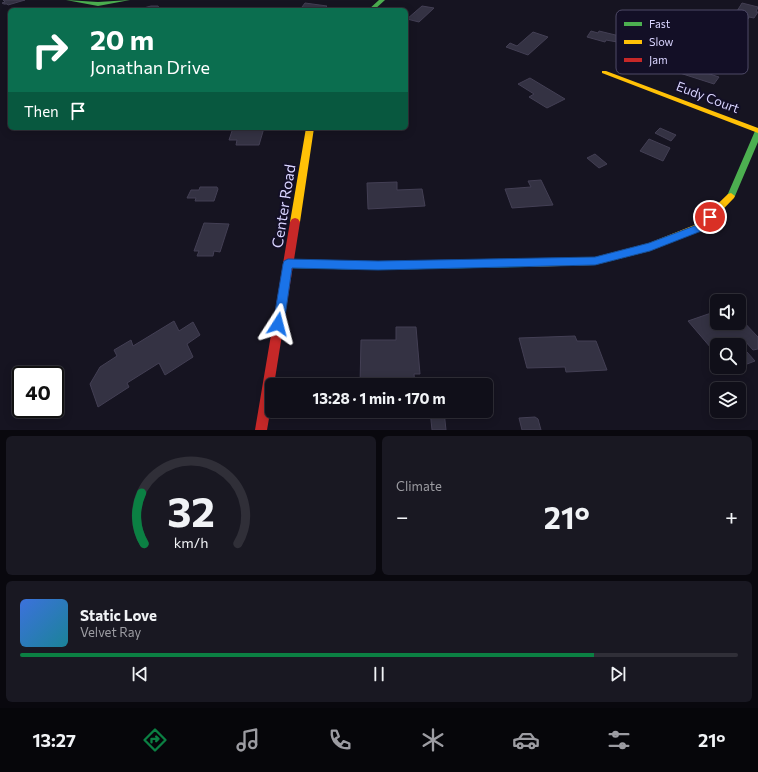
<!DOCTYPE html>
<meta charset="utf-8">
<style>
:root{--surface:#100f19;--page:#191822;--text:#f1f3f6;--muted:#9c9ca2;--line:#302f38;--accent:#0b8043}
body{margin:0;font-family:Commissioner,sans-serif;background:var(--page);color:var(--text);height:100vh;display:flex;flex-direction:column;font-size:15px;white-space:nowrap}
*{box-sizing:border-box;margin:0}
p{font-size:13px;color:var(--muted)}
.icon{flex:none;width:22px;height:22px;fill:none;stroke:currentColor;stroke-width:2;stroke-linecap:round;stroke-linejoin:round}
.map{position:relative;height:430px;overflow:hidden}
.sheet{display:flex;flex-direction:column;gap:6px;padding:6px;background:#09080e;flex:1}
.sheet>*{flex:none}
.banner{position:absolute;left:8px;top:8px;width:400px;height:122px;border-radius:6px;box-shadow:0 2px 10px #0003,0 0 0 1px var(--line);background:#0b6e4f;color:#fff;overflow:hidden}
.controls{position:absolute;left:710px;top:294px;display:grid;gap:8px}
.controls a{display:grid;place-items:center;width:36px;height:36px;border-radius:6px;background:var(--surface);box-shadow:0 2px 10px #0003,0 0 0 1px var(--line);font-size:20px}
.speed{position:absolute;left:12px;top:366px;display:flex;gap:8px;font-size:20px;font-weight:700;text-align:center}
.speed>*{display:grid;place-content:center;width:52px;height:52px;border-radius:50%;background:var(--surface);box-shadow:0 2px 10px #0003,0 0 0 1px var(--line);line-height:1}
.speed .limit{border:2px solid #111;border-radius:6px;background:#fff;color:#111}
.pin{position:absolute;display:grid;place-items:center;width:34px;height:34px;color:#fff;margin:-17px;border:2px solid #fff;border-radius:50%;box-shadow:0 1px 4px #0007}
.me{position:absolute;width:44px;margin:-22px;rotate:9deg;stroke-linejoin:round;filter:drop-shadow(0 0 3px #0008)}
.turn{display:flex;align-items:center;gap:14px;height:84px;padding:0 16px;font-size:18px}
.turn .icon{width:52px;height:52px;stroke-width:2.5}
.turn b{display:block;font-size:28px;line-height:34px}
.then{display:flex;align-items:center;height:38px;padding:0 16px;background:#0003;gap:8px;font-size:15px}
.big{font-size:30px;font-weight:700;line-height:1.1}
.sheet .widget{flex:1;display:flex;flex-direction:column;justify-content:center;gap:6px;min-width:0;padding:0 14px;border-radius:6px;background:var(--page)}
.sheet .dial{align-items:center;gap:0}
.dial svg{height:104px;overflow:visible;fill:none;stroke:var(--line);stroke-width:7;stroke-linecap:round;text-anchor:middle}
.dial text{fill:var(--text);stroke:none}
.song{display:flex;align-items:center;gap:12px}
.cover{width:48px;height:48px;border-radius:6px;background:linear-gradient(135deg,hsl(220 70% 55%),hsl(190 70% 35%))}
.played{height:4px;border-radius:2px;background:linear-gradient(90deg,var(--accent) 80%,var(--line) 80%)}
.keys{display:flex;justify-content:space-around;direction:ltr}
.heat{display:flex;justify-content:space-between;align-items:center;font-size:22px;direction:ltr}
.sheet .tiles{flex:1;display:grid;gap:6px;grid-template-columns:1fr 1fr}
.widget:last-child{grid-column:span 2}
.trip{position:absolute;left:265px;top:378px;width:228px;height:40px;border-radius:6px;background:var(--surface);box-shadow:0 2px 10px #0003,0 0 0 1px var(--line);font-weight:700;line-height:40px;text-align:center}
.tabs{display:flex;height:64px;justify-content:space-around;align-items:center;background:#06060a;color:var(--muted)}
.tabs .icon{width:28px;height:28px}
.tabs .on{color:var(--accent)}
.tabs b{font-size:18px;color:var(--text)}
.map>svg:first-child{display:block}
</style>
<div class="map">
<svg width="758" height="430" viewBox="0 0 758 430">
<rect width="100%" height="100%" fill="#161421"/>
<path fill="#343243" stroke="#433f54" d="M3,0H25L8,5L7,4H4L2,3L5,2Z
M305,3L327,6L323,10H306L308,8L302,7Z
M742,3L758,7L756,12H758L754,18L749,17L748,19L734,16Z
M151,6H158L161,10H136Z
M422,6L434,8L419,22L407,19Z
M591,31L598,33L599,31L636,40L634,45L606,40L605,42L587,37Z
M533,32L548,37L528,55L506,47L510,43L517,46Z
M666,60L688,67L719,77L714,84L661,67Z
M530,78L565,99L547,108L529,97L534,94L518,84Z
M233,128H264L259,145H236L237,140H229Z
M660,128L676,135L671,141L655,133Z
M649,139L670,148L663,161L640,151Z
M595,154L607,164L599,168L587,158Z
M541,180L553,205L512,208L505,189L531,187L528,181Z
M397,182V190L422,189L425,206L368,209L367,183Z
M200,187H217L218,189L214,201H195L196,198H187L191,190H199Z
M204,223L229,224L220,252L214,251L213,256H197L199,251H194Z
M717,311V323H739V317L758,337V349L753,350L744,340L738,342L755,361L739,367V345H717V355L688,321Z
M174,321L179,331L193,322L200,335L187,344L193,357L165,375L159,363L127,383L129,387L98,407L90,384L100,367L117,356L114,350L131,340L133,346Z
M396,327H416L420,374H414L415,385H360L361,340H396Z
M575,336L577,341H596L607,370L566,372L565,367L527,368L519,338Z
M430,411H444L446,430H432Z
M535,417L538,419L541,430H522L519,418Z"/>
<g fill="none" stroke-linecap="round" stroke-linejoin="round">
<path fill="#4caf50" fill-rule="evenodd" d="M66,0L98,2L130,0L98,6Z
M379,0H385L374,10H368Z
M755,131H758V142L735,196L731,199L728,198L727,196Z
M526,259L529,260L531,263L529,266L526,267L378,270L288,268L284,267L283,264L284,261L288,260L378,262Z"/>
<path fill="#ffc107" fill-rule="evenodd" d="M602,71H606L758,128V133L602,73Z
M306,128H314L300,222L298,225H292L290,222Z
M731,193L735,196L734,198L703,230L650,251L595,265L526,267L523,266L521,263L523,260L526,259L595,257L649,243L697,224L728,194Z"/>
<path fill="#c62828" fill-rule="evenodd" d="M295,218L298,219L300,222L274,385H272V401L267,430H255L290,222L292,219Z"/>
</g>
<path fill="#1a73e8" stroke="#114b97" d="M710,213L715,217L704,230L650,251L595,265L378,270L292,268L284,324L282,328L278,329L274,328L273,324L283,264L284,261L288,259L378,261L595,257L649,243L697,225L707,214Z"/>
<g text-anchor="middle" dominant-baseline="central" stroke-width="4" stroke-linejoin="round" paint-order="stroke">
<g font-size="13" fill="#d9d4ff" stroke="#130f26">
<text transform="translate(708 97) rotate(21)">Eudy Court</text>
</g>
<g font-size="15" fill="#d9d4ff" stroke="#130f26">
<text transform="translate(283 206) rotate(-81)">Center Road</text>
</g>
</g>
<rect x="616" y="10" width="132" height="64" rx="6" fill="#130f26" stroke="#4e4a67" stroke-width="1"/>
<rect x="624" y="22" width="18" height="4" fill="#4caf50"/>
<rect x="624" y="40" width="18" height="4" fill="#ffc107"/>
<rect x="624" y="58" width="18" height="4" fill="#c62828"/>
<g font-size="11" fill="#d9d4ff">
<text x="649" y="28">Fast</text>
<text x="649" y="46">Slow</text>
<text x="649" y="64">Jam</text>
</g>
</svg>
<div class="controls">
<a><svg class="icon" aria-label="sound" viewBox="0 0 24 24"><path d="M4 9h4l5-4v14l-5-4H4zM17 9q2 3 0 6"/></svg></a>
<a><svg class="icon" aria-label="search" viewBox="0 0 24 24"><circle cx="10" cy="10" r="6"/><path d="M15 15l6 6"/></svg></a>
<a><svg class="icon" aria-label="layers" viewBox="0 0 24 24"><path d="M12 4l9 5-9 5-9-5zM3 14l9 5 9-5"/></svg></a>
</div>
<div class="speed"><div class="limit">40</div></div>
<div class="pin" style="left:710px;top:217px;background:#d93025"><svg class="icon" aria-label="arrive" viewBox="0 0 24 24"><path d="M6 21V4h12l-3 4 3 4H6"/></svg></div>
<svg class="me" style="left:278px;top:324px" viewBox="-20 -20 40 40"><path d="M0-17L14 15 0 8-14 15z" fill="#1a73e8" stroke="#fff" stroke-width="4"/></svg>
<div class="trip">13:28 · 1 min · 170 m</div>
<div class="banner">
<div class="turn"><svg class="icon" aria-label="right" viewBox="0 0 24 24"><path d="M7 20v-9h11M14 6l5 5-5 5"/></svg><div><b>20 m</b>Jonathan Drive</div></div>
<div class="then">Then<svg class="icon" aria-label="arrive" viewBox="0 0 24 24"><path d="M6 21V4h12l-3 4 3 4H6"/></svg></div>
</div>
</div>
<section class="sheet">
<div class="tiles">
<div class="widget dial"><svg viewBox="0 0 100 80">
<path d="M14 69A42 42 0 1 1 86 69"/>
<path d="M14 69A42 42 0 0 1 12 30" stroke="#0b8043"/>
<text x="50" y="56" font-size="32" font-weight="700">32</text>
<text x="50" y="72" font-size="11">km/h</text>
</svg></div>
<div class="widget"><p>Climate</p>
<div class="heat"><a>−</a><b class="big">21°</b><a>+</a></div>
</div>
<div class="widget">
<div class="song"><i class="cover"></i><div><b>Static Love</b><p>Velvet Ray</p></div></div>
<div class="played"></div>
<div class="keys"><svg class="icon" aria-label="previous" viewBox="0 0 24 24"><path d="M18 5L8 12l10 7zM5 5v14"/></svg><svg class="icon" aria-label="pause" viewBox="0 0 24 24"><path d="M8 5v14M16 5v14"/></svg><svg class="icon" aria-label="next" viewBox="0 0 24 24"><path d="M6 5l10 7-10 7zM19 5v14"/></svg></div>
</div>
</div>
</section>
<nav class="tabs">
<b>13:27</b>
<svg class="icon on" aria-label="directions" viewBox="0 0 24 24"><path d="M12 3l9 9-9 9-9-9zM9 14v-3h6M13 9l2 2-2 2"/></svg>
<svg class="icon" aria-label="music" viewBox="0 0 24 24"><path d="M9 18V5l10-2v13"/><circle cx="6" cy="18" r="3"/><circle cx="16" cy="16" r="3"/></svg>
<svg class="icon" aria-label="phone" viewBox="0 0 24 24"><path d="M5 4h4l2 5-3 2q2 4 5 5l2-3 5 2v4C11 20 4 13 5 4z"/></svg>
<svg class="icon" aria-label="climate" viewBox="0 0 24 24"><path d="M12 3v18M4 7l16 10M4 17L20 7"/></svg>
<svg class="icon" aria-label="car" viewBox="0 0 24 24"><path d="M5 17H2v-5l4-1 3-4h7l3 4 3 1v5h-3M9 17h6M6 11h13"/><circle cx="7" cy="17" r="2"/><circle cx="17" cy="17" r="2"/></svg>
<svg class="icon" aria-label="filters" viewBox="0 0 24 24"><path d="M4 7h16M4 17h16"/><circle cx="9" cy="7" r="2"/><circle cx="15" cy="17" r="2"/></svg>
<b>21°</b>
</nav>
